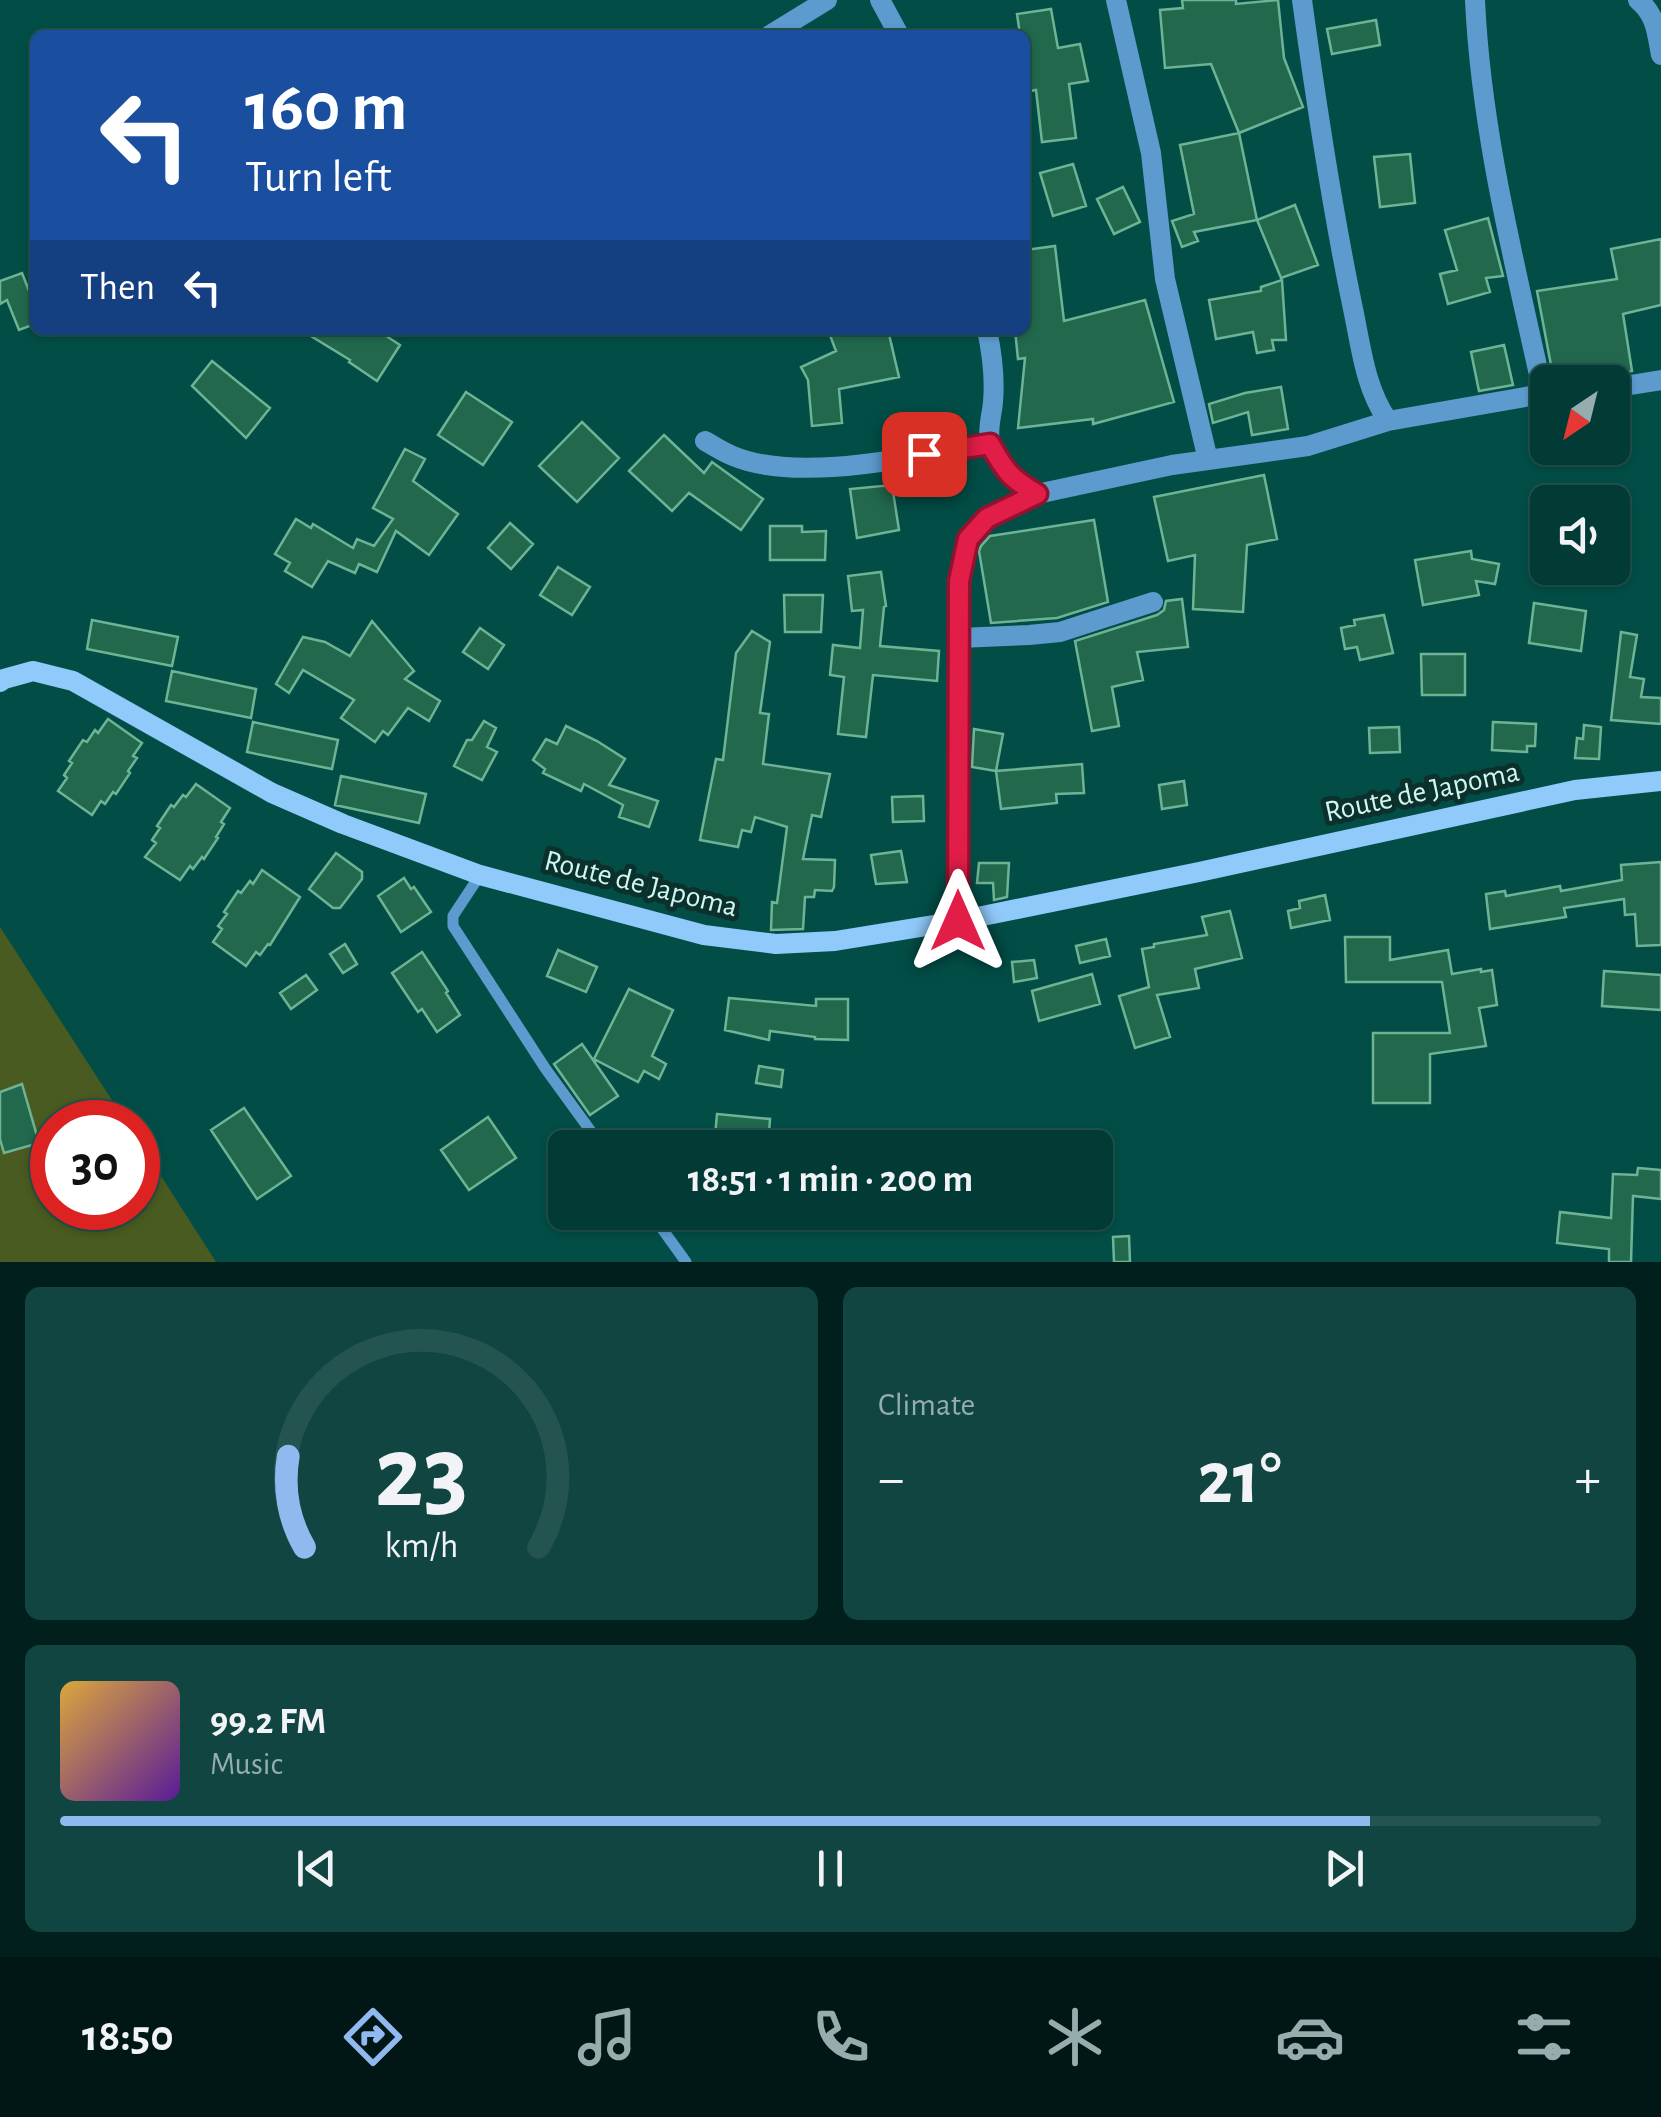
<!DOCTYPE html>
<meta charset="utf-8">
<style>
:root{--surface:#023a35;--page:#104541;--text:#f1f3f6;--muted:#96adad;--line:#235450;--accent:#90b9f0}
body{margin:0;font-family:"Alegreya Sans",sans-serif;background:var(--page);color:var(--text);height:100vh;display:flex;flex-direction:column;font-size:38px;white-space:nowrap}
*{box-sizing:border-box;margin:0}
p{font-size:32px;color:var(--muted)}
.icon{flex:none;width:55px;height:55px;fill:none;stroke:currentColor;stroke-width:2;stroke-linecap:round;stroke-linejoin:round}
.map{position:relative;height:1262px;overflow:hidden}
.sheet{display:flex;flex-direction:column;gap:25px;padding:25px;background:#01201d;flex:1}
.sheet>*{flex:none}
.banner{position:absolute;left:30px;top:30px;width:1000px;height:305px;border-radius:15px;box-shadow:0 2px 8px #0004,0 0 0 2px var(--line);background:#1a4fa0;color:#fff;overflow:hidden}
.needle{width:65px;rotate:215deg}
.controls{position:absolute;left:1530px;top:365px;display:grid;gap:20px}
.controls a{display:grid;place-items:center;width:100px;height:100px;border-radius:15px;background:var(--surface);box-shadow:0 2px 8px #0004,0 0 0 2px var(--line);font-size:50px}
.speed{position:absolute;left:30px;top:1100px;display:flex;gap:20px;font-size:50px;font-weight:700;text-align:center}
.speed>*{display:grid;place-content:center;width:130px;height:130px;border-radius:50%;background:var(--surface);box-shadow:0 2px 8px #0004,0 0 0 2px var(--line);line-height:1}
.speed .limit{border:15px solid #d22;background:#fff;color:#111}
.pin{position:absolute;display:grid;place-items:center;width:85px;height:85px;color:#fff;margin:-42px;border-radius:20px;box-shadow:0 5px 15px #0006}
.me{position:absolute;width:110px;margin:-55px;rotate:0deg;stroke-linejoin:round;filter:drop-shadow(0 0 8px #0008)}
.turn{display:flex;align-items:center;gap:35px;height:210px;padding:0 50px;font-size:45px}
.turn .icon{width:130px;height:130px;stroke-width:2.5}
.turn b{display:block;font-size:70px;line-height:85px}
.then{display:flex;align-items:center;height:95px;padding:0 50px;background:#0003;gap:20px;font-size:38px}
.big{font-size:75px;font-weight:700;line-height:1.1}
.sheet .widget{flex:1;display:flex;flex-direction:column;justify-content:center;gap:15px;min-width:0;padding:0 35px;border-radius:15px;background:var(--page)}
.sheet .dial{align-items:center;gap:0}
.dial svg{height:260px;overflow:visible;fill:none;stroke:var(--line);stroke-width:7;stroke-linecap:round;text-anchor:middle}
.dial text{fill:var(--text);stroke:none}
.song{display:flex;align-items:center;gap:30px}
.cover{width:120px;height:120px;border-radius:15px;background:linear-gradient(135deg,hsl(40 70% 55%),hsl(270 70% 35%))}
.played{height:10px;border-radius:5px;background:linear-gradient(90deg,var(--accent) 85%,var(--line) 85%)}
.keys{display:flex;justify-content:space-around;direction:ltr}
.heat{display:flex;justify-content:space-between;align-items:center;font-size:55px;direction:ltr}
.sheet .tiles{flex:1;display:grid;gap:25px;grid-template-columns:1fr 1fr}
.widget:last-child{grid-column:span 2}
.trip{position:absolute;left:548px;top:1130px;width:565px;height:100px;border-radius:15px;background:var(--surface);box-shadow:0 2px 8px #0004,0 0 0 2px var(--line);font-weight:700;line-height:100px;text-align:center}
.dock{display:flex;height:160px;justify-content:space-around;align-items:center;background:#011715;color:var(--muted)}
.dock .icon{width:70px;height:70px}
.dock .selected{color:var(--accent)}
.dock b{font-size:45px;color:var(--text)}
.map>svg:first-child{display:block}
</style>
<div class="map">
<svg width="1661" height="1262" viewBox="0 0 1661 1262">
<rect width="100%" height="100%" fill="#024e47"/>
<path fill="#495b20" d="M0,927L126,1122H52V1208H138V1140L216,1262H0Z"/>
<path fill="#21684d" stroke="#6fb395" stroke-width="2.5" d="M1182,0H1236V4L1278,0L1284,58L1303,107L1239,133L1211,64L1165,68L1160,10L1183,8Z
M1051,9L1058,48L1080,44L1088,81L1069,84L1076,138L1042,142L1036,90L1030,91L1025,63V35H1020L1017,14Z
M1376,20L1380,45L1332,54L1327,29Z
M1239,133L1257,220L1194,232L1198,241L1182,247L1172,221L1194,214L1180,145Z
M1410,154L1415,203L1380,207L1374,157Z
M1073,164L1086,206L1053,216L1040,173Z
M1123,187L1140,222L1114,234L1097,199Z
M1295,205L1318,265L1281,278L1257,220Z
M1488,218L1503,276L1486,278L1490,292L1448,304L1440,274L1457,270L1445,230Z
M1661,239V305L1623,314L1632,371L1609,375L1600,382L1554,381L1537,291L1617,279L1611,249Z
M1055,246L1064,321L1145,300L1174,402L1093,424V419L1018,428L1025,358L1018,359L1015,330H1025V250Z
M22,273L35,306V324L19,330L7,300L0,304V281Z
M1282,280L1286,340H1272L1274,350L1257,353L1253,332L1216,339L1209,300L1261,291V287Z
M301,330H377L400,345L377,381L349,362L350,360Z
M828,330H888L899,377L839,389L842,423L812,426L808,380L801,367L836,351Z
M1504,345L1513,385L1479,391L1471,352Z
M212,361L270,408L246,438L192,386Z
M1281,387L1288,429L1252,435L1248,412L1213,423L1209,404L1245,393Z
M466,392L512,422L483,465L438,435Z
M582,422L619,458L577,502L539,466Z
M664,435L704,473L712,462L763,499L741,530L689,493L672,511L629,471Z
M405,449L425,459L413,481L458,514L429,555L396,531L377,572L359,564L355,573L328,561L312,587L285,571L290,563L275,554L296,519L311,528L313,524L353,548L357,539L374,546L393,519L373,508Z
M1264,475L1277,539L1247,545L1243,612L1193,609L1195,555L1168,561L1154,497Z
M892,485L899,530L857,538L850,489Z
M1094,520L1108,602L1057,618L991,623L979,551L981,546L990,536Z
M510,523L533,544L511,569L488,548Z
M770,526H802V532L826,531L825,560H770Z
M1471,551L1472,559L1499,564L1495,584L1476,581L1479,595L1423,605L1415,560Z
M558,567L590,587L572,615L540,595Z
M881,572L886,606L884,607L880,646L939,651L937,681L873,675L866,737L838,734L844,677L830,675L833,645L860,648L863,610L852,611L848,576Z
M784,595H823L821,632H785Z
M1182,599L1188,647L1137,652L1143,680L1112,687L1119,726L1092,731L1075,641L1157,615L1164,610L1166,601Z
M1534,603L1586,611L1581,651L1529,643Z
M1384,615L1393,653L1360,660L1357,647L1345,649L1341,628L1355,625L1354,620Z
M92,620L178,637L172,666L87,649Z
M372,621L414,671L405,679L440,701L429,721L408,708L388,735L383,731L375,742L341,718L354,700L303,670L289,693L276,684L303,637L325,642L350,656Z
M480,628L504,645L488,669L463,652Z
M752,631L770,642L760,713L769,714L763,764L830,774L821,817L812,815L803,859L835,860L834,887L832,891L815,890L814,897H805L803,929L771,930L772,902L777,903L787,827L755,817L751,832L742,830L738,847L700,840L716,759L723,760L736,653Z
M1621,632L1637,635L1630,677L1644,679L1641,697L1661,698V724L1611,720Z
M1421,654H1465V695H1422Z
M172,671L256,689L251,718L166,701Z
M108,719L142,743L133,756L137,758L128,771L130,773L116,794L113,792L105,804L101,801L92,815L58,791L67,778L64,775L72,763L69,761L83,740L87,742L95,730L98,733Z
M484,721L496,728L487,747L497,752L482,780L454,766L467,740H472Z
M253,722L338,740L332,769L247,752Z
M1493,722L1536,724L1535,746H1527V752L1492,750Z
M1584,725L1601,727L1599,759L1575,758L1577,738L1583,739Z
M566,726L597,741L625,759L609,785L658,801L649,827L619,817L623,805L584,784L581,791L543,773L545,769L533,760L546,739L557,744Z
M1399,727L1400,752L1370,753L1369,728Z
M974,729L1003,734L996,771L972,767Z
M1082,764L1084,793L1056,794L1057,803L1001,809L996,771Z
M341,776L426,794L419,823L335,805Z
M1184,781L1187,805L1162,809L1159,785Z
M196,784L230,808L221,822L224,824L216,837L218,838L204,859L202,857L193,869L190,866L180,880L145,857L156,843L152,840L160,828L157,826L171,805L174,807L183,795L186,797Z
M923,796L924,821L893,822L892,797Z
M901,851L907,882L876,884L871,855Z
M336,853L362,872V879L340,908H333L309,889Z
M1661,862V945L1637,946L1635,914L1625,915L1624,899L1564,908L1566,917L1490,929L1486,894L1505,891L1506,896L1560,886L1561,891L1622,880L1621,865Z
M979,863H1009L1007,897L994,900L993,883H977Z
M262,870L300,897L270,945L268,944L260,955L256,952L246,966L213,942L222,929L218,926L227,914L224,912L238,891L241,893L250,881L253,884Z
M404,878L411,889L414,887L431,912L401,932L378,896Z
M1325,895L1330,920L1291,928L1288,911L1300,908L1299,901Z
M1230,911L1242,958L1195,969L1199,988L1157,995L1170,1037L1135,1048L1119,996L1149,987L1142,949L1154,947V944L1207,935L1202,917Z
M1345,937H1390V960L1448,950L1452,974L1481,969V972L1492,970L1497,1005L1479,1008L1486,1046L1430,1054V1103H1373V1033H1450L1442,982H1346Z
M1106,939L1110,956L1080,963L1076,946Z
M345,944L357,964L343,973L330,954Z
M558,950L597,967L586,992L547,976Z
M422,952L448,991L446,993L460,1015L437,1032L422,1009L418,1012L392,973Z
M1034,960L1037,978L1014,982L1012,962Z
M1604,971L1661,975V1010L1602,1006Z
M1092,974L1100,1004L1039,1021L1032,991Z
M306,975L317,990L291,1009L280,993Z
M629,989L673,1010L652,1056L666,1064L659,1079L644,1071L638,1082L594,1059Z
M729,998L816,1006V999H848V1040L815,1039V1037L770,1031L769,1040L725,1030Z
M582,1044L618,1096L590,1115L554,1064Z
M759,1066L783,1070L781,1087L756,1083Z
M22,1084L39,1143L4,1153L0,1139V1092Z
M244,1108L291,1176L257,1199L211,1130Z
M717,1114L770,1119L768,1148H714Z
M488,1117L516,1158L469,1190L441,1150Z
M1638,1168L1661,1170V1199L1633,1196L1631,1262H1609V1249L1557,1243L1560,1212L1611,1218L1613,1174L1637,1175Z
M1129,1236L1130,1262H1114L1113,1237Z"/>
<g fill="none" stroke-linecap="round" stroke-linejoin="round">
<path stroke="#5d9bcf" stroke-width="11" d="M480,875L453,916V926L545,1068L603,1148
M650,1212L686,1262"/>
<path stroke="#5d9bcf" stroke-width="20" d="M880,0L899,35
M1116,0L1151,153L1165,279L1208,460
M1302,0C1316,102 1331,203 1352,304C1361,345 1364,386 1388,421
M1475,0C1481,133 1515,264 1543,393
M1638,0C1656,14 1657,34 1661,55
M770,35L827,0
M987,330C992,353 995,379 993,402C992,415 987,429 990,442C996,467 1017,482 1037,494
M1612,388L1661,380
M705,441C714,446 723,452 733,456C799,484 919,455 990,444
M959,638L1029,635L1060,632L1153,602
M958,921L959,581L968,539L987,519L1037,494L1172,465L1308,446L1388,421L1548,393"/>
<path stroke="#90cafa" stroke-width="20" d="M0,682L4,679L33,671L73,681L272,793L343,824L480,875L704,935L776,944L835,941L958,921L1199,872L1575,790L1661,781"/>
</g>
<g fill="none" stroke-linecap="round" stroke-linejoin="round">
<defs>
<path id="route" d="M924,454L990,444C1005,471 1010,478 1037,494L987,518L968,539L959,581L958,921"/>
</defs>
<use href="#route" stroke="#92132f" stroke-width="25"/>
<use href="#route" stroke="#e11d48" stroke-width="18"/>
</g>
<g text-anchor="middle" dominant-baseline="central" stroke-width="10" stroke-linejoin="round" paint-order="stroke">
<g font-size="30" fill="#cff6f0" stroke="#0c302c">
<text transform="translate(1422 792) rotate(-12)">Route de Japoma</text>
<text transform="translate(641 884) rotate(14)">Route de Japoma</text>
</g>
</g>
</svg>
<div class="controls">
<a><svg class="needle" viewBox="-14 -14 28 28"><path d="M0-13l5 13h-10z" fill="#e53935"/><path d="M0 13l5-13h-10z" fill="#96adad"/></svg></a>
<a><svg class="icon" aria-label="sound" viewBox="0 0 24 24"><path d="M4 9h4l5-4v14l-5-4H4zM17 9q2 3 0 6"/></svg></a>
</div>
<div class="speed"><div class="limit">30</div></div>
<div class="pin" style="left:924px;top:454px;background:#d93025"><svg class="icon" aria-label="arrive" viewBox="0 0 24 24"><path d="M6 21V4h12l-3 4 3 4H6"/></svg></div>
<svg class="me" style="left:958px;top:921px" viewBox="-20 -20 40 40"><path d="M0-17L14 15 0 8-14 15z" fill="#e11d48" stroke="#fff" stroke-width="4"/></svg>
<div class="trip">18:51 · 1 min · 200 m</div>
<div class="banner">
<div class="turn"><svg class="icon" aria-label="left" viewBox="0 0 24 24"><path d="M17 20v-9H6M10 6l-5 5 5 5"/></svg><div><b>160 m</b>Turn left</div></div>
<div class="then">Then<svg class="icon" aria-label="left" viewBox="0 0 24 24"><path d="M17 20v-9H6M10 6l-5 5 5 5"/></svg></div>
</div>
</div>
<section class="sheet">
<div class="tiles">
<div class="widget dial"><svg viewBox="0 0 100 80">
<path d="M14 69A42 42 0 1 1 86 69"/>
<path d="M14 69A42 42 0 0 1 9 41" stroke="#90b9f0"/>
<text x="50" y="56" font-size="32" font-weight="700">23</text>
<text x="50" y="72" font-size="11">km/h</text>
</svg></div>
<div class="widget"><p>Climate</p>
<div class="heat"><a>−</a><b class="big">21°</b><a>+</a></div>
</div>
<div class="widget">
<div class="song"><i class="cover"></i><div><b>99.2 FM</b><p>Music</p></div></div>
<div class="played"></div>
<div class="keys"><svg class="icon" aria-label="previous" viewBox="0 0 24 24"><path d="M18 5L8 12l10 7zM5 5v14"/></svg><svg class="icon" aria-label="pause" viewBox="0 0 24 24"><path d="M8 5v14M16 5v14"/></svg><svg class="icon" aria-label="next" viewBox="0 0 24 24"><path d="M6 5l10 7-10 7zM19 5v14"/></svg></div>
</div>
</div>
</section>
<nav class="dock">
<b>18:50</b>
<svg class="icon selected" aria-label="directions" viewBox="0 0 24 24"><path d="M12 3l9 9-9 9-9-9zM9 14v-3h6M13 9l2 2-2 2"/></svg>
<svg class="icon" aria-label="music" viewBox="0 0 24 24"><path d="M9 18V5l10-2v13"/><circle cx="6" cy="18" r="3"/><circle cx="16" cy="16" r="3"/></svg>
<svg class="icon" aria-label="phone" viewBox="0 0 24 24"><path d="M5 4h4l2 5-3 2q2 4 5 5l2-3 5 2v4C11 20 4 13 5 4z"/></svg>
<svg class="icon" aria-label="climate" viewBox="0 0 24 24"><path d="M12 3v18M4 7l16 10M4 17L20 7"/></svg>
<svg class="icon" aria-label="car" viewBox="0 0 24 24"><path d="M5 17H2v-5l4-1 3-4h7l3 4 3 1v5h-3M9 17h6M6 11h13"/><circle cx="7" cy="17" r="2"/><circle cx="17" cy="17" r="2"/></svg>
<svg class="icon" aria-label="filters" viewBox="0 0 24 24"><path d="M4 7h16M4 17h16"/><circle cx="9" cy="7" r="2"/><circle cx="15" cy="17" r="2"/></svg>
</nav>
